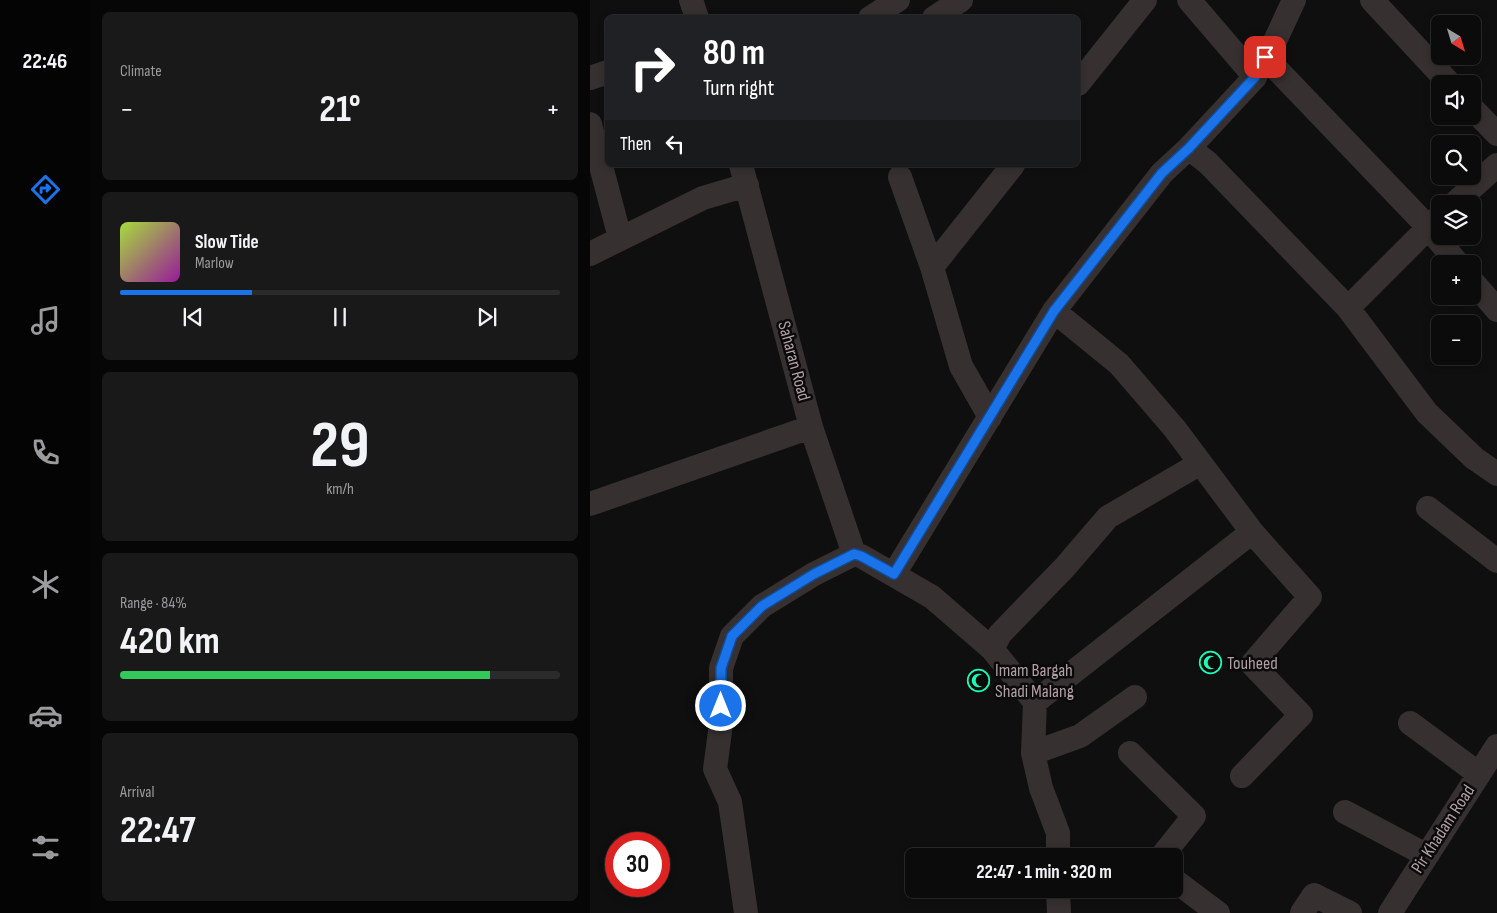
<!DOCTYPE html>
<meta charset="utf-8">
<style>
:root{--surface:#0c0b0b;--page:#1a1919;--text:#f1f3f6;--muted:#9a9b9d;--line:#2c2b2c;--accent:#1a73e8}
body{margin:0;font-family:"Sofia Sans Condensed",sans-serif;background:var(--page);color:var(--text);height:100vh;display:flex;flex-direction:column;font-size:19px;white-space:nowrap}
*{box-sizing:border-box;margin:0}
p{font-size:16px;color:var(--muted)}
.icon{flex:none;width:28px;height:28px;fill:none;stroke:currentColor;stroke-width:2;stroke-linecap:round;stroke-linejoin:round}
.map{position:relative;flex:1;overflow:hidden}
.details{display:flex;flex-direction:column;gap:12px;padding:12px;background:#070606;width:500px}
.details>*{flex:none}
.top-card{position:absolute;left:15px;top:15px;width:475px;height:152px;border-radius:8px;box-shadow:0 2px 8px #0003,0 0 0 1px var(--line);background:#202124;color:#fff;overflow:hidden}
.needle{width:32px;rotate:142deg}
.fabs{position:absolute;left:841px;top:15px;display:grid;gap:10px}
.fabs a{display:grid;place-items:center;width:50px;height:50px;border-radius:8px;background:var(--surface);box-shadow:0 2px 8px #0003,0 0 0 1px var(--line);font-size:25px}
.speed{position:absolute;left:15px;top:832px;display:flex;gap:10px;font-size:25px;font-weight:700;text-align:center}
.speed>*{display:grid;place-content:center;width:65px;height:65px;border-radius:50%;background:var(--surface);box-shadow:0 2px 8px #0003,0 0 0 1px var(--line);line-height:1}
.speed .limit{border:8px solid #d22;background:#fff;color:#111}
.pin{position:absolute;display:grid;place-items:center;width:42px;height:42px;color:#fff;margin:-21px;border-radius:10px;box-shadow:0 2px 8px #0006}
.me{position:absolute;width:55px;margin:-28px;rotate:0deg;stroke-linejoin:round;filter:drop-shadow(0 0 4px #0008)}
.turn{display:flex;align-items:center;gap:18px;height:105px;padding:0 15px;font-size:22px}
.turn .icon{width:65px;height:65px;stroke-width:2.5}
.turn b{display:block;font-size:35px;line-height:42px}
.then{display:flex;align-items:center;height:48px;padding:0 15px;background:#0003;gap:10px;font-size:19px}
.big{font-size:38px;font-weight:700;line-height:1.1}
.details .widget{flex:1;display:flex;flex-direction:column;justify-content:center;gap:8px;min-width:0;padding:0 18px;border-radius:8px;background:var(--page)}
.details .dial{align-items:center;gap:0}
.dial b{font-size:65px;line-height:1}
.song{display:flex;align-items:center;gap:15px}
.cover{width:60px;height:60px;border-radius:8px;background:linear-gradient(135deg,hsl(80 70% 55%),hsl(300 70% 35%))}
.played{height:5px;border-radius:2px;background:linear-gradient(90deg,var(--accent) 30%,var(--line) 30%)}
.keys{display:flex;justify-content:space-around;direction:ltr}
.heat{display:flex;justify-content:space-between;align-items:center;font-size:28px;direction:ltr}
.charge{height:8px;border-radius:4px;background:linear-gradient(90deg,#34c759 84%,var(--line) 0)}
.trip{position:absolute;left:315px;top:848px;width:278px;height:50px;border-radius:8px;background:var(--surface);box-shadow:0 2px 8px #0003,0 0 0 1px var(--line);font-weight:700;line-height:50px;text-align:center}
main{display:flex;flex:1;min-height:0}
.dock{display:flex;flex-direction:column;width:90px;justify-content:space-around;align-items:center;background:#050404;color:var(--muted)}
.dock .icon{width:35px;height:35px}
.dock .on{color:var(--accent)}
.dock b{font-size:22px;color:var(--text)}
.map>svg:first-child{display:block}
</style>
<main>
<nav class="dock">
<b>22:46</b>
<svg class="icon on" aria-label="directions" viewBox="0 0 24 24"><path d="M12 3l9 9-9 9-9-9zM9 14v-3h6M13 9l2 2-2 2"/></svg>
<svg class="icon" aria-label="music" viewBox="0 0 24 24"><path d="M9 18V5l10-2v13"/><circle cx="6" cy="18" r="3"/><circle cx="16" cy="16" r="3"/></svg>
<svg class="icon" aria-label="phone" viewBox="0 0 24 24"><path d="M5 4h4l2 5-3 2q2 4 5 5l2-3 5 2v4C11 20 4 13 5 4z"/></svg>
<svg class="icon" aria-label="climate" viewBox="0 0 24 24"><path d="M12 3v18M4 7l16 10M4 17L20 7"/></svg>
<svg class="icon" aria-label="car" viewBox="0 0 24 24"><path d="M5 17H2v-5l4-1 3-4h7l3 4 3 1v5h-3M9 17h6M6 11h13"/><circle cx="7" cy="17" r="2"/><circle cx="17" cy="17" r="2"/></svg>
<svg class="icon" aria-label="filters" viewBox="0 0 24 24"><path d="M4 7h16M4 17h16"/><circle cx="9" cy="7" r="2"/><circle cx="15" cy="17" r="2"/></svg>
</nav>
<section class="details">
<div class="widget"><p>Climate</p>
<div class="heat"><a>−</a><b class="big">21°</b><a>+</a></div>
</div>
<div class="widget">
<div class="song"><i class="cover"></i><div><b>Slow Tide</b><p>Marlow</p></div></div>
<div class="played"></div>
<div class="keys"><svg class="icon" aria-label="previous" viewBox="0 0 24 24"><path d="M18 5L8 12l10 7zM5 5v14"/></svg><svg class="icon" aria-label="pause" viewBox="0 0 24 24"><path d="M8 5v14M16 5v14"/></svg><svg class="icon" aria-label="next" viewBox="0 0 24 24"><path d="M6 5l10 7-10 7zM19 5v14"/></svg></div>
</div>
<div class="widget dial"><b>29</b><p>km/h</p></div>
<div class="widget"><p>Range · 84%</p><b class="big">420 km</b><div class="charge"></div></div>
<div class="widget"><p>Arrival</p><b class="big">22:47</b></div>
</section>
<div class="map">
<svg width="907" height="913" viewBox="0 0 907 913">
<rect width="100%" height="100%" fill="#100f0f"/>
<g fill="none" stroke-linecap="round" stroke-linejoin="round">
<path stroke="#363030" stroke-width="24" d="M101,0L107,18
M599,0L665,77
M782,0L860,84
M280,18L308,0
M344,18L371,0
M675,57L838,227L868,264
M0,78L18,72
M488,84L555,0
M882,108L907,134
M0,124L30,238
M599,148L618,163L758,308L837,413L884,458L907,474
M151,165L221,427L264,554
M310,177L342,267L371,366L400,417
M864,204L907,165
M0,254L113,198L157,185
M342,267L423,165
M882,281L907,310
M758,308L850,216
M464,311L529,364L585,429L662,532L720,597L662,664L711,715L652,776
M0,504L221,427
M838,508L907,561
M304,574L464,311L572,173L599,148L665,77L675,57L679,54L704,0
M402,649L410,634L475,567L518,517L609,464
M445,702L662,532
M820,723L889,774
M443,753L490,736L545,697
M540,753L604,816L572,856
M755,812L836,855
M584,880L628,913
M468,889L469,913
M156,913L140,802L125,769L131,724V668L142,636L172,606L224,574L264,554L271,556L342,597L402,649L445,702L443,753L451,788L468,833V856
M712,913L724,895L760,913
M800,913L907,746"/>
</g>
<g fill="none" stroke-linecap="round" stroke-linejoin="round">
<defs>
<path id="route" d="M131,706V668L142,636L172,606L224,574L264,554L271,556L304,574L464,311L572,173L599,148L665,77L675,57"/>
</defs>
<use href="#route" stroke="#114b97" stroke-width="12"/>
<use href="#route" stroke="#1a73e8" stroke-width="9"/>
</g>
<defs>
<symbol id="mosque-ring" viewBox="-11 -11 22 22"><circle r="9.5" fill="#0b0a0a" stroke="#18ffb7" stroke-width="1.5"/><path d="M3.5-4.9A6 6 0 1 0 3.5 4.9A5 5 0 1 1 3.5-4.9Z" fill="#18ffb7"/></symbol>
</defs>
<g fill-rule="evenodd">
<use href="#mosque-ring" x="608" y="650" width="25" height="25"/>
<use href="#mosque-ring" x="376" y="668" width="25" height="25"/>
</g>
<g text-anchor="middle" dominant-baseline="central" stroke-width="5" stroke-linejoin="round" paint-order="stroke">
<g font-size="18" fill="#b29fa4" stroke="#0b0a0a">
<text transform="translate(204 361) rotate(75)">Saharan Road</text>
<text transform="translate(853 829) rotate(-57)">Pir Khadam Road</text>
</g>
<g font-size="18" fill="#b29fa4" stroke="#0b0a0a" text-anchor="start">
<text x="637" y="663">Touheed</text>
<text x="405" y="670">Imam Bargah<tspan x="405" dy="21">Shadi Malang</tspan></text>
</g>
</g>
</svg>
<div class="fabs">
<a><svg class="needle" viewBox="-14 -14 28 28"><path d="M0-13l5 13h-10z" fill="#e53935"/><path d="M0 13l5-13h-10z" fill="#9a9b9d"/></svg></a>
<a><svg class="icon" aria-label="sound" viewBox="0 0 24 24"><path d="M4 9h4l5-4v14l-5-4H4zM17 9q2 3 0 6"/></svg></a>
<a><svg class="icon" aria-label="search" viewBox="0 0 24 24"><circle cx="10" cy="10" r="6"/><path d="M15 15l6 6"/></svg></a>
<a><svg class="icon" aria-label="layers" viewBox="0 0 24 24"><path d="M12 4l9 5-9 5-9-5zM3 14l9 5 9-5"/></svg></a>
<a>+</a>
<a>−</a>
</div>
<div class="speed"><div class="limit">30</div></div>
<div class="pin" style="left:675px;top:57px;background:#d93025"><svg class="icon" aria-label="arrive" viewBox="0 0 24 24"><path d="M6 21V4h12l-3 4 3 4H6"/></svg></div>
<svg class="me" style="left:131px;top:706px" viewBox="-20 -20 40 40"><circle r="17" fill="#1a73e8" stroke="#fff" stroke-width="3"/><path d="M0-11L8 9 0 5-8 9z" fill="#fff"/></svg>
<div class="trip">22:47 · 1 min · 320 m</div>
<div class="top-card">
<div class="turn"><svg class="icon" aria-label="right" viewBox="0 0 24 24"><path d="M7 20v-9h11M14 6l5 5-5 5"/></svg><div><b>80 m</b>Turn right</div></div>
<div class="then">Then<svg class="icon" aria-label="left" viewBox="0 0 24 24"><path d="M17 20v-9H6M10 6l-5 5 5 5"/></svg></div>
</div>
</div>
</main>
